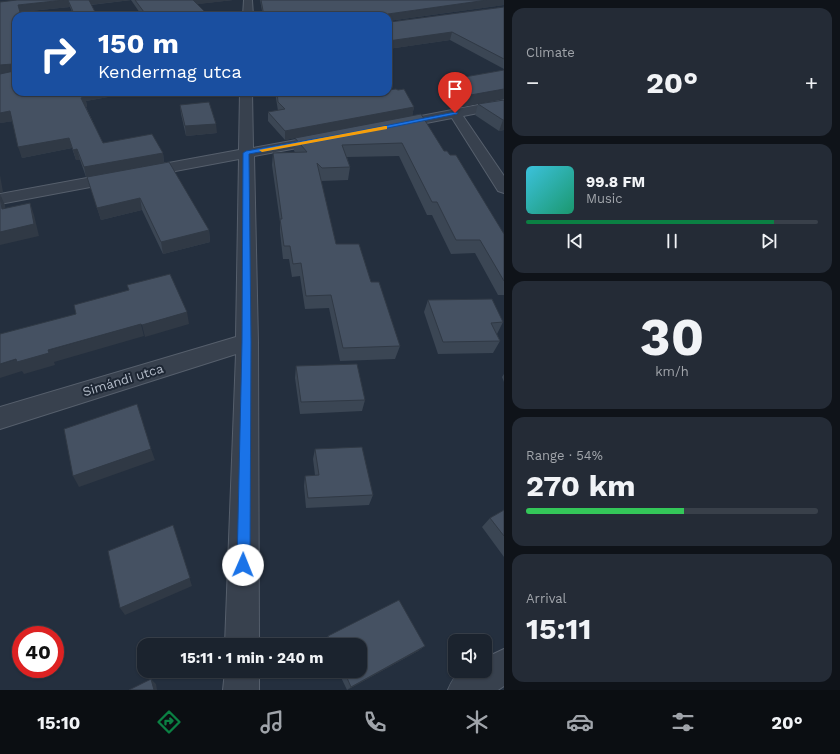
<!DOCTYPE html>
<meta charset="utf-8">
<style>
:root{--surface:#1b232e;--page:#242b36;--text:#f1f3f6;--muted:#a0a4aa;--line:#39404a;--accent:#0b8043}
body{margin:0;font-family:"Work Sans",sans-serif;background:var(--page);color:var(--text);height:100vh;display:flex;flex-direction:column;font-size:15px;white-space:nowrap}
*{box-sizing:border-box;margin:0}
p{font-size:13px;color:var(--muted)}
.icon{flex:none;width:22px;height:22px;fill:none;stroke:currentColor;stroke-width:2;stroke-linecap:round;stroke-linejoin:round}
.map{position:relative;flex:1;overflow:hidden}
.sheet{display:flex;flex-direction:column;gap:8px;padding:8px;background:#0f1319;width:336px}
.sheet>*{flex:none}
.banner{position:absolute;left:12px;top:12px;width:380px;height:84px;border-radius:12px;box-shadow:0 1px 3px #0004,0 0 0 1px var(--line);background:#1a4fa0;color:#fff;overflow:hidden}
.fabs{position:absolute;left:448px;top:634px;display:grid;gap:8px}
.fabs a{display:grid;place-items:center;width:44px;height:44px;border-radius:8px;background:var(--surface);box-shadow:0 1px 3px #0004,0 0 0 1px var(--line);font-size:20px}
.speed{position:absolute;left:12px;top:626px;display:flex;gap:8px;font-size:20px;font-weight:700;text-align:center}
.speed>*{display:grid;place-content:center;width:52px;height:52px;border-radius:50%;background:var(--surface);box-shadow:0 1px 3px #0004,0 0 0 1px var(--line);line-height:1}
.speed .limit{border:6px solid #d22;background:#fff;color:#111}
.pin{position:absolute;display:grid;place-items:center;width:34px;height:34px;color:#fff;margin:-41px -17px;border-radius:50% 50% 50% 0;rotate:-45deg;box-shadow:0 0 4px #0007}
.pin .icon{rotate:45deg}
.me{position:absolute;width:44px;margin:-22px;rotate:1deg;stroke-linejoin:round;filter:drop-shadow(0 0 3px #0008)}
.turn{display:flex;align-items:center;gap:14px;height:84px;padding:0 20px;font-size:18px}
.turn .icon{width:52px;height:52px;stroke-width:2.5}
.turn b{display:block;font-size:28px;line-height:34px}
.big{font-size:30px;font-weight:700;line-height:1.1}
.sheet .card{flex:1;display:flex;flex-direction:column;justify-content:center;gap:6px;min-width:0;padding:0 14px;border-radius:12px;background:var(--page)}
.sheet .dial{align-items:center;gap:0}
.dial b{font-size:52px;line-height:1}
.song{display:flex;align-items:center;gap:12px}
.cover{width:48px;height:48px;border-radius:6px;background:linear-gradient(135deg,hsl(190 70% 55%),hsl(160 70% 35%))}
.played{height:4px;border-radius:2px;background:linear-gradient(90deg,var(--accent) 85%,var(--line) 85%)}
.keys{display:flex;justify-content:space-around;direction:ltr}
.heat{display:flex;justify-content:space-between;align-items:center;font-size:22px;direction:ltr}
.charge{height:6px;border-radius:3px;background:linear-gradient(90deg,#34c759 54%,var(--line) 0)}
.trip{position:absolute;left:137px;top:638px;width:230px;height:40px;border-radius:12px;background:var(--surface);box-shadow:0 1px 3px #0004,0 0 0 1px var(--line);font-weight:700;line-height:40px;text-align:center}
.dock{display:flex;height:64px;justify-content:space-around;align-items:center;background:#0b0e12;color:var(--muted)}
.dock .icon{width:28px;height:28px}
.dock .active{color:var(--accent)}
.dock b{font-size:18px;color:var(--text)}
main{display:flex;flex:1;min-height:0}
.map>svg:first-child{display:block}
</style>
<main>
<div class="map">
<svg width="504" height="690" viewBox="0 0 504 690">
<rect width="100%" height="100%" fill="#242f3e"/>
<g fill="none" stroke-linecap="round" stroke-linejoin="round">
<defs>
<path id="minor" d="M244,0H252L253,16H243Z
M240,92H252L253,148L324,135L329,136L331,139L329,142L324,143L254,156L258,342L259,645H225L236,354L0,429V407L236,337L239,159L0,204V194L239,150Z
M504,100V108L463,116L504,176V193L498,191L452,118L395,129L390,128L388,125L390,122L395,121Z
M504,649V686L498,690H448C457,668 463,671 485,671V658Z
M225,671H259V690H223Z"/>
</defs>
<use href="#minor" stroke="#565f6c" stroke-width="2"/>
<use href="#minor" fill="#38414e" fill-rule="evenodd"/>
</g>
<path fill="#3b4654" d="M17,0H233L197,4L209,16H142L131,0L91,5L97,16H74L70,7L20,12L16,92L130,93L86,101L87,107H86L103,143L163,153L164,163L209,230L210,242L163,254L142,210L101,220L87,177H86L80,160H76L72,148L22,158L13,121L0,123Z
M260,0H504V5L388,21L390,22L504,7V69L450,40L388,49V16H263Z
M504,70L462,107L439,92L442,81Z
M275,92H362L365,94L414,107L412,116L444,151L504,234V295H498L475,253L451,254L432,215H427L399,156L347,157L350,167L348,180L321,181L336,244L371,282L400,346L395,359L340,361L329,308L305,309L300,276L292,277L289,259H283L280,232V221L272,165L273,153L295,152L294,151L295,138L285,140L268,121V112L278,111Z
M504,100V130L499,131L475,115L478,104Z
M180,105L217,133L186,136L181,114Z
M428,300L503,322L497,334L500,341L493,353L438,354L424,312Z
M296,366L365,400L362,411L300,414L295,378Z
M504,374V382L502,377Z
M315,449L373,495L369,505L306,508L304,486L305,476L315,475L313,459Z
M504,510V557L482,527L490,518Z
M328,636L425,646L418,651L347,690L338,671H360V645H326L325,642Z"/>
<path fill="#303945" d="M64,0H68L70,7L20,12L18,5Z
M88,0H131L89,5Z
M190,0H233L191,5Z
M487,0H504V5L388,21V14Z
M452,32L450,40L388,49V41Z
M13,64L16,72L0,74V65Z
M504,89V99L462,107L465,96Z
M82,92H129L130,93L86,101L87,107H84L81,98Z
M414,107L412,116L285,140V131Z
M10,111L14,121L0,123V113Z
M503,120H504V130L499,131Z
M216,124L217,133L186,136L185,126Z
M69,138L72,148L22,158L18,147Z
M77,149L80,160H76L73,150Z
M163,153L164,163L86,177L84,167Z
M0,175L3,192L0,193Z
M0,194L5,205L7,221L2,209Z
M140,198L142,210L101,220L97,208Z
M30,203L34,215L39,236L0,245V232Z
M209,230L210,242L163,254L161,242Z
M187,312L189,324L145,337L142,325Z
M141,324L144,336L54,362L55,365L24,374L22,371L0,378V364Z
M151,449L155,460L79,487L73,476Z
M173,525L192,586L125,615L120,608Z
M425,646L418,651L347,690L351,687Z
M151,679L156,684L157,690H154Z"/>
<path fill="#455162" stroke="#303945" d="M17,0H64L18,5L21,16H16V92H83L85,97L81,98L103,143L152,134L163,153L84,167L77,149L73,150L69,138L18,147L10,111L0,113V74L14,71V65L13,64L0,65V2Z
M68,0H89L97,16H75Z
M135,0H193L209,16H147Z
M261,0H487L388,14V18V16H264Z
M504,7V59L452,32L388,41V20L390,22Z
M504,70V89L465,96L442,81Z
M396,89L398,90L404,89L414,107L285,131L268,112L285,109L278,102L277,92H362L365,94L379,92H388V90Z
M504,100V120H503L478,104Z
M209,102L216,124L185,126L180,105Z
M421,114L444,151H447L450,155H456L504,234V281L480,240H456L437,202H432L402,143L342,145L350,167L322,168L317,163L336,244H359L371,282H379L400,346L343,348L331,295L306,296L301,263L293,264L290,246H284L280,219H282L273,153L307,152L295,138Z
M169,162L209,230L161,242L140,198L97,208L87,177Z
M0,197L2,209L30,203L34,224L0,232Z
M170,274L187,312L142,325L141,324L48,350L49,353L17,362L16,359L0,364V334L76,314L74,305L129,290L127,285Z
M492,299L503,322L491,323L500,341L443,342L428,300Z
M357,364L365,400L301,402L296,366Z
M137,404L151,449L73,476L64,429Z
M362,447L373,495L308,498L305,476L319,475L315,449Z
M504,510V536L490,518Z
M173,525L190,578L120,608L108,551Z
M399,600L425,646L351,687L344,671H360V645H332L328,636Z
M151,679L154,690H129Z"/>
<path fill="#1a73e8" stroke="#114b97" d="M455,112L458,113L457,114L348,136L249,154L251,342L250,565L248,570L243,572L239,570L237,565L242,342L243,153L246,151L348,133Z"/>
<path fill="#f59e0b" d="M385,126H387V129L262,152L259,150Z"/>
<g text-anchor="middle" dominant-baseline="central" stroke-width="4" stroke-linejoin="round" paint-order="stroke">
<g font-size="13" fill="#b4bcc9" stroke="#1d2633">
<text transform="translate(123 380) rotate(-17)">Simándi utca</text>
</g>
</g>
</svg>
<div class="fabs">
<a><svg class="icon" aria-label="sound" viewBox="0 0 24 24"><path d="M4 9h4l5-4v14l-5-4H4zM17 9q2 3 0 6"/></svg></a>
</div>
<div class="speed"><div class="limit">40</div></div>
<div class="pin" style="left:455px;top:113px;background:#d93025"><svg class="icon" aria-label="arrive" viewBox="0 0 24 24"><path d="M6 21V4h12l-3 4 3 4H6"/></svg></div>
<svg class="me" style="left:243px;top:565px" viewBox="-20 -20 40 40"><circle r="19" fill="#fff"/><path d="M0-13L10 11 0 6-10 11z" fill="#1a73e8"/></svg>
<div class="trip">15:11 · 1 min · 240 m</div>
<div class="banner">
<div class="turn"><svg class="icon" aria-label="right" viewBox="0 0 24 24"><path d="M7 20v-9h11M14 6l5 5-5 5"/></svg><div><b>150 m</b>Kendermag utca</div></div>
</div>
</div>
<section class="sheet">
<div class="card"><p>Climate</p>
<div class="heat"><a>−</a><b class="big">20°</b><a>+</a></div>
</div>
<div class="card">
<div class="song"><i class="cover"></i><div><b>99.8 FM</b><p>Music</p></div></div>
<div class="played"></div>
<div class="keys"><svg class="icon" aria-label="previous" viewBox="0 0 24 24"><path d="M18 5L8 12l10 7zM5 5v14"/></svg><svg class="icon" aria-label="pause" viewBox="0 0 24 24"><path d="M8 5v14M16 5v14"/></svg><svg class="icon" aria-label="next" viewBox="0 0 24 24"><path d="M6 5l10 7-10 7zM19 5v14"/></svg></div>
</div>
<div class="card dial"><b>30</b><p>km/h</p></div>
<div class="card"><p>Range · 54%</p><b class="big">270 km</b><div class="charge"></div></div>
<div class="card"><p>Arrival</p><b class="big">15:11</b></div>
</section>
</main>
<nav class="dock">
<b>15:10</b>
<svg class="icon active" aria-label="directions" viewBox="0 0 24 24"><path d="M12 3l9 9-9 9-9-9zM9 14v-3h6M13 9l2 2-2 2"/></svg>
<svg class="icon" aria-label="music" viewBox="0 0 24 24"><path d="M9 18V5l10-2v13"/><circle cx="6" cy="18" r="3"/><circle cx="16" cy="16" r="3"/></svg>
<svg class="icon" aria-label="phone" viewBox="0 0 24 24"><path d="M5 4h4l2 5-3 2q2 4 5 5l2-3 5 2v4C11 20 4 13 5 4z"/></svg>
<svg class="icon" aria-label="climate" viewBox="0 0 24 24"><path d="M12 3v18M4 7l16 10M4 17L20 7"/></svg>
<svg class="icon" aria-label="car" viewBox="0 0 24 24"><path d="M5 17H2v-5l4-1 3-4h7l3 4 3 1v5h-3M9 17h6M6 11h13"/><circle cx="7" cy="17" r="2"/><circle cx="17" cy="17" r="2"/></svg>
<svg class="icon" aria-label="filters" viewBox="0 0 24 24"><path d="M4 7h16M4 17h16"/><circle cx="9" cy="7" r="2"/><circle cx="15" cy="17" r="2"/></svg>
<b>20°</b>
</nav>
